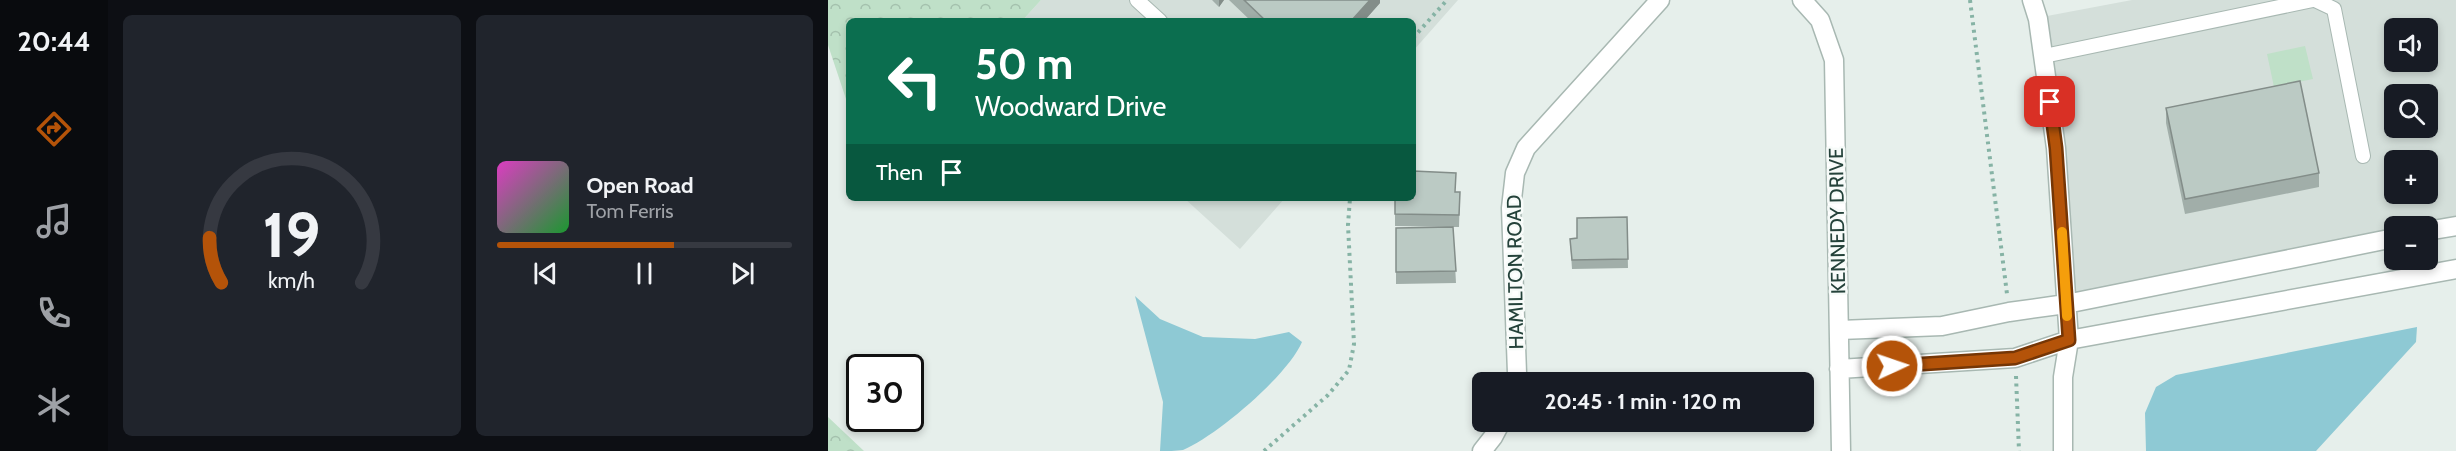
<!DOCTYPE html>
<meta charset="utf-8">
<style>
:root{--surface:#171b24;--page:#20242c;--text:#f1f3f6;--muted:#9ea1a6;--line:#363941;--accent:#b45309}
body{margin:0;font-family:Cabin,sans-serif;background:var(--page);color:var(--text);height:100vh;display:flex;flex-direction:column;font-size:22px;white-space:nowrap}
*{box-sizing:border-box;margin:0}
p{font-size:20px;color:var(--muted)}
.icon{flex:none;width:33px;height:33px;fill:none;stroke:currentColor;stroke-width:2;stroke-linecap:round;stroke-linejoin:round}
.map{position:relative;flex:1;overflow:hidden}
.panel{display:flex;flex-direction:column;gap:15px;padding:15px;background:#0d0f14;width:720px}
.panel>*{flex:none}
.top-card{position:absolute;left:18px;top:18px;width:570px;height:183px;border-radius:9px;box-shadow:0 3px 9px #0003;background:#0b6e4f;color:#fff;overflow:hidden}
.controls{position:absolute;left:1556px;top:18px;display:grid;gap:12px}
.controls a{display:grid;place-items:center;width:54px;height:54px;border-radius:9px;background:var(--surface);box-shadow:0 3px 9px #0003;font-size:30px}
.speed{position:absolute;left:18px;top:354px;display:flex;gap:12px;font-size:30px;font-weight:700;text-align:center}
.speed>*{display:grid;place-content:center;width:78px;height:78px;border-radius:50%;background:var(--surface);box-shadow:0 3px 9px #0003;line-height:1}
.speed .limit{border:3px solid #111;border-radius:9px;background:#fff;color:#111}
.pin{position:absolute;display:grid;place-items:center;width:51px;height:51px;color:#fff;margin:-26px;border-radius:12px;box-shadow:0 3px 9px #0006}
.me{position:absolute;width:66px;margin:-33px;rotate:87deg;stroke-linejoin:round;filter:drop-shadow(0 0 4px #0008)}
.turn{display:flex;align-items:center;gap:21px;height:126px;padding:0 30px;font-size:27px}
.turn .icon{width:78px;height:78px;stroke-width:2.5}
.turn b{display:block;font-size:42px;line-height:51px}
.then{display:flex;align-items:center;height:57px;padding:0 30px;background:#0003;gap:12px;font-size:22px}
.panel .card{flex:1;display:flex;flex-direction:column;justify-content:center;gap:9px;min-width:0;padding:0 21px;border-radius:9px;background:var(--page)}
.panel .dial{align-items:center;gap:0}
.dial svg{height:156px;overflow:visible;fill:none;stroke:var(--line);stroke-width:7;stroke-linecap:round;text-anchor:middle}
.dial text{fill:var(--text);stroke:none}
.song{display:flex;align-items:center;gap:18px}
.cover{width:72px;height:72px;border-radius:9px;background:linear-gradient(135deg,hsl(310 70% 55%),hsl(130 70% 35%))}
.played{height:6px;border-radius:3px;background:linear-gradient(90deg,var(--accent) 60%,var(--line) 60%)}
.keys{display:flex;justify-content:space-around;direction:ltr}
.panel .tiles{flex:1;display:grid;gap:15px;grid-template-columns:repeat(2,1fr)}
.trip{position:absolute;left:644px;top:372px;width:342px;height:60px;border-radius:9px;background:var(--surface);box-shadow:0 3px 9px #0003;font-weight:700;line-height:60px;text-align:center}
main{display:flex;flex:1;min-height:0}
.dock{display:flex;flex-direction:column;width:108px;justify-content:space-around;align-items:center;background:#090b0e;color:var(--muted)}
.dock .icon{width:42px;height:42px}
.dock .selected{color:var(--accent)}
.dock b{font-size:27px;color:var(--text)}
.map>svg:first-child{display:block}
</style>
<main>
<nav class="dock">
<b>20:44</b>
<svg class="icon selected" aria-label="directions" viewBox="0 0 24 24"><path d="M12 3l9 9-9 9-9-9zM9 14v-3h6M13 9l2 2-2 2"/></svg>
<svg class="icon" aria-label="music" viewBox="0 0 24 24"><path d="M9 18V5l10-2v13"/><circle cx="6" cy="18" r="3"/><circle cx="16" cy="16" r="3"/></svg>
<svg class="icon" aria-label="phone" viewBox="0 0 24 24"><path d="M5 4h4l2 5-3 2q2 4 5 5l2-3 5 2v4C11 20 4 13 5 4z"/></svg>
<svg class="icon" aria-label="climate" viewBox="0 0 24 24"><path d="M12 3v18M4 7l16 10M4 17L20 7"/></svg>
</nav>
<section class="panel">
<div class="tiles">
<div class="card dial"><svg viewBox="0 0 100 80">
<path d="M14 69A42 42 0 1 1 86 69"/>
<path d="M14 69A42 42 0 0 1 8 46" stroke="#b45309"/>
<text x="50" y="56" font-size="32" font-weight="700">19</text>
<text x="50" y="72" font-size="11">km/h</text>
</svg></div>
<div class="card">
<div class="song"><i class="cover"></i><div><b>Open Road</b><p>Tom Ferris</p></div></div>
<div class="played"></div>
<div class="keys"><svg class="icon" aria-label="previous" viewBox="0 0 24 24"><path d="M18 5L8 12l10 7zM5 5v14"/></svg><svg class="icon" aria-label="pause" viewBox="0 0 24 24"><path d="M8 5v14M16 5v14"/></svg><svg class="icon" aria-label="next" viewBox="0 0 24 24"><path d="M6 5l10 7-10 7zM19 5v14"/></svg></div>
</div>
</div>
</section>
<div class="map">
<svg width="1628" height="451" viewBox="0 0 1628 451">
<defs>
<pattern id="park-crowns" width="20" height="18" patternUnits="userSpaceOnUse" patternTransform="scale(1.5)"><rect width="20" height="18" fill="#bfe0c8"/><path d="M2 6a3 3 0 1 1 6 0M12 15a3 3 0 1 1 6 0" fill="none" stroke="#a4c1ad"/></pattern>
</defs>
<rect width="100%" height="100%" fill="#e6efeb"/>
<path fill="#d4dfda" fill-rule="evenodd" d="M213,0H630L585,51V21H194Z
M1304,0H1628V218L1585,226H1566V230L1244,295L1219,16ZM1566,28H1599V62H1566ZM1566,94H1599V128H1566ZM1566,160H1599V194H1566Z
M356,198H457L412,249Z"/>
<path fill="#bfe0c8" d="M1477,46L1485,79L1446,87L1439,54Z"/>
<path fill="url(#park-crowns)" d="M0,0H213L194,21H21V108L0,45Z
M0,417L36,451H0Z"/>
<path fill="#8ec9d4" d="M307,296L332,319L375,337L427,339L461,332L474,342C460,375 389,436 355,450C348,451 339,451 332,451L335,402Z
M1589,327L1588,342L1488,451H1318L1317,413L1328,387L1348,375Z"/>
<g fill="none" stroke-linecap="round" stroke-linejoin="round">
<defs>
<path id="service" d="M309,0L332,21
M1487,0L1506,9L1535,156
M1216,56L1485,0"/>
<path id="minor" d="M974,0L992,20L1006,60L1013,451
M1204,0L1210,19L1228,148L1241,340L1235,377V451
M1599,231L1628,226
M1012,330L1114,326L1181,312L1238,304L1566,238
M1011,369L1187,358L1241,340L1628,269
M687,382L689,373L683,208L687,173L698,148L832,0
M654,451L665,437L673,422"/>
</defs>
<use href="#service" stroke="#a8b8b2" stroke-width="16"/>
<use href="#minor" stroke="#a8b8b2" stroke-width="21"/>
<path stroke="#86b3a5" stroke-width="4" stroke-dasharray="3 4.5" stroke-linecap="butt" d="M1142,0L1179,294
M585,38L619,0
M1188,376L1191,451
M436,451L500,395L521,370L526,344L520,225L522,198"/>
<use href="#service" stroke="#fff" stroke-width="14"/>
<use href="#minor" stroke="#fff" stroke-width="18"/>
</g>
<path fill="#a1aea9" d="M384,0H396L391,7Z
M401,0H552V3L536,21H423Z
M1338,108L1491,173V187L1357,214L1338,123Z
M628,192H632L631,227H625L628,283L568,284V228L618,227L567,226V198Z
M799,217L800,268L744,269L742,239L749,238Z"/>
<path fill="#838d89" d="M391,0H396L391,7Z
M542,0H552V3L536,21H523Z"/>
<path fill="#bbcac4" stroke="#838d89" stroke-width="1.5" d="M416,0H542L523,21H438Z
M1472,81L1491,173L1357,199L1338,108Z
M585,171L628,173L627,192H632L631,215L567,214V198H585Z
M799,217L800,259L744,260L742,239L749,238V218Z
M625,227L628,271L568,272V228Z"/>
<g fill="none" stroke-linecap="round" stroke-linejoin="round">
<defs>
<path id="route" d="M1064,366L1187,358L1241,340L1228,148L1222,102"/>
</defs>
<use href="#route" stroke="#753606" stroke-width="15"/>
<use href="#route" stroke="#b45309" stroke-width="10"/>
<path stroke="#f59e0b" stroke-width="10" d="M1234,232L1239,316"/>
</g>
<g text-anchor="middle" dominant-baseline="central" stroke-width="5" stroke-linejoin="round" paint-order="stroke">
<g font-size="20" fill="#24423a" stroke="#f7fbf9">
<text transform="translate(1009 221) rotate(-91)">KENNEDY DRIVE</text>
<text transform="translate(687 272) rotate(-91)">HAMILTON ROAD</text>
</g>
</g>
</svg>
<div class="controls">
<a><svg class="icon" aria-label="sound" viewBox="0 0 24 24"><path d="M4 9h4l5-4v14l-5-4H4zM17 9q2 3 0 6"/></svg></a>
<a><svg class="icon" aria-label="search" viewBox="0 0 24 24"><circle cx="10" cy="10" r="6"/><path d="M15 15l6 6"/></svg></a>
<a>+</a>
<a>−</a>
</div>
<div class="speed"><div class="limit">30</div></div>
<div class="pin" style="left:1222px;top:102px;background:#d93025"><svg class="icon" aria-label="arrive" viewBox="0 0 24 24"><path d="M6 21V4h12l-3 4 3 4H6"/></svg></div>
<svg class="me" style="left:1064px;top:366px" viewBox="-20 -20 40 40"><circle r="17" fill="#b45309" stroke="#fff" stroke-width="3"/><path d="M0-11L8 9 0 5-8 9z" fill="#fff"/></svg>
<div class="trip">20:45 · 1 min · 120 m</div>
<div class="top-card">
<div class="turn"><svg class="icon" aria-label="left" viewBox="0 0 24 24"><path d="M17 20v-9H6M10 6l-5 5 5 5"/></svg><div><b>50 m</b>Woodward Drive</div></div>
<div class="then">Then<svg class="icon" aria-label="arrive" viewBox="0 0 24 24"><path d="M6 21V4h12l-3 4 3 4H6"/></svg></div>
</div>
</div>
</main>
